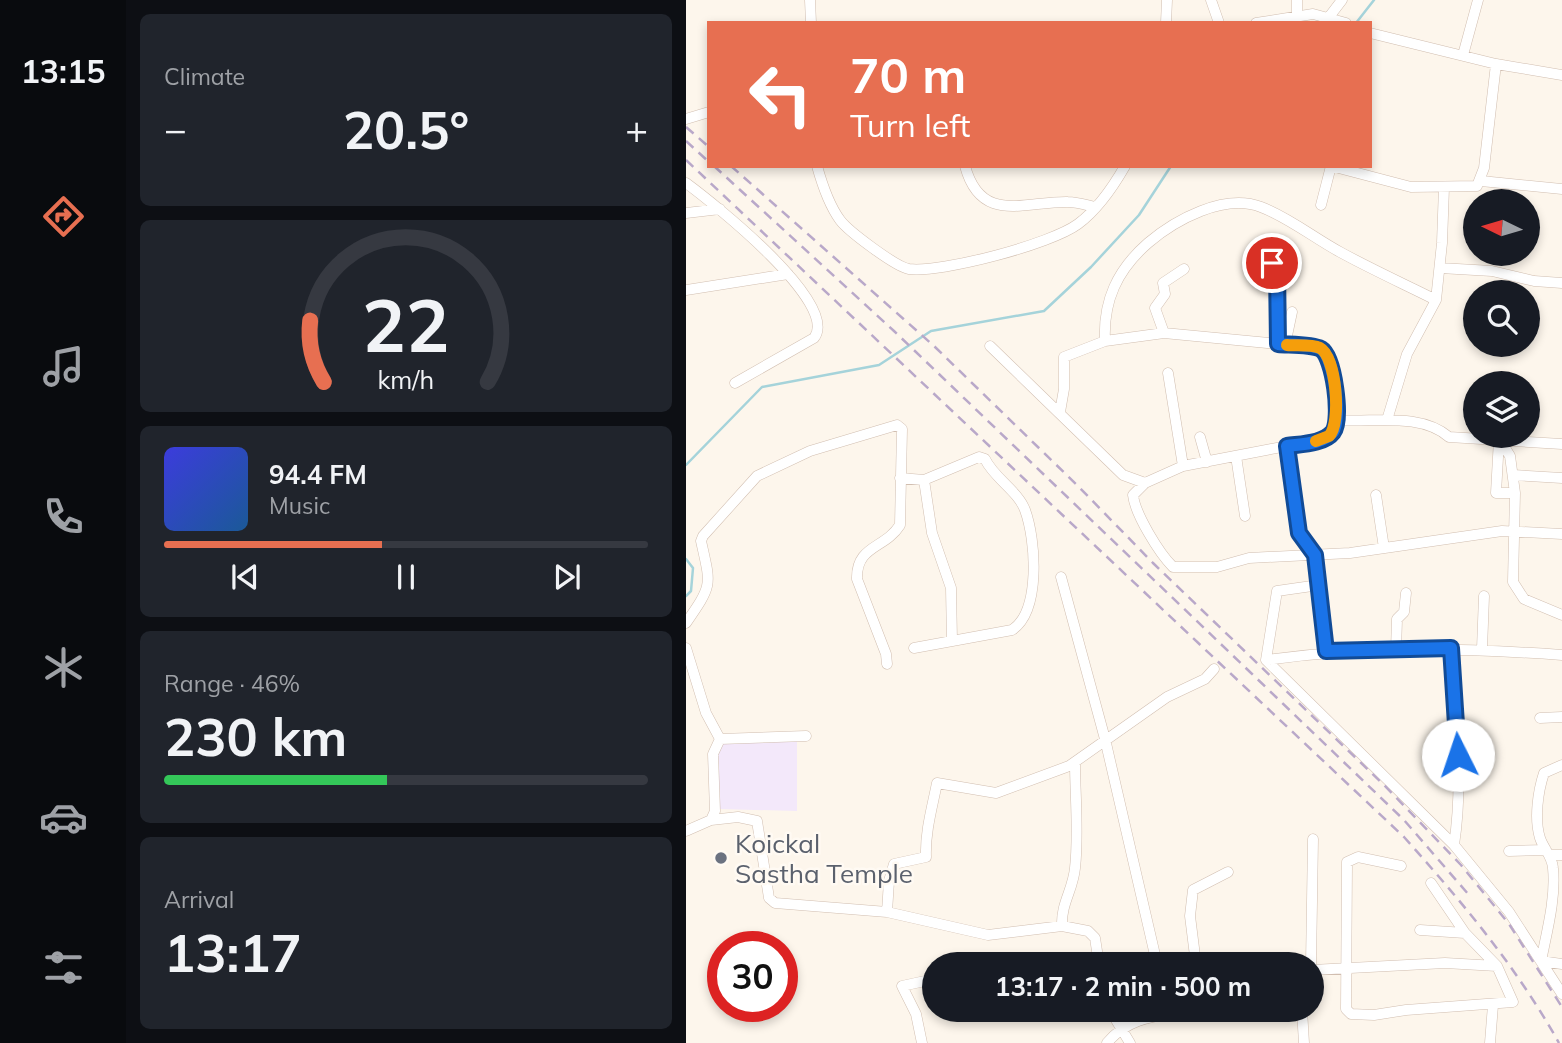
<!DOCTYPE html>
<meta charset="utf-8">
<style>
:root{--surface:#171b24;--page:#20242c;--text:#f1f3f6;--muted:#9ea1a6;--line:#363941;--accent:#e76f51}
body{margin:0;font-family:Mulish,sans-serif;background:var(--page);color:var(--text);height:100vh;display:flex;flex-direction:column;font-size:26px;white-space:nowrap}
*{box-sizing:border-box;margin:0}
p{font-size:23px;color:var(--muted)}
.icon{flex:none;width:38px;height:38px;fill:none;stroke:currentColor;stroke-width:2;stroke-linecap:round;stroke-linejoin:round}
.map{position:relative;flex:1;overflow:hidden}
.details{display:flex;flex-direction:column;gap:14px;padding:14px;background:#0d0f14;width:560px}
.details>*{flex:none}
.top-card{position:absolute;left:21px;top:21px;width:665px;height:147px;border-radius:0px;box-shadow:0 4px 10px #0003;background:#e76f51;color:#fff;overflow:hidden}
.needle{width:46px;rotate:275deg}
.buttons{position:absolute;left:777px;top:189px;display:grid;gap:14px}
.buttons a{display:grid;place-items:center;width:77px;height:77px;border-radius:50%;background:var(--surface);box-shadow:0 4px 10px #0003;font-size:35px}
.speed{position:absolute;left:21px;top:931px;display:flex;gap:14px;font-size:35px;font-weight:700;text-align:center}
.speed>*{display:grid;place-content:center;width:91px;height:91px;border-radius:50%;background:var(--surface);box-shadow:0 4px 10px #0003;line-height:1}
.speed .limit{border:10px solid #d22;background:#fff;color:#111}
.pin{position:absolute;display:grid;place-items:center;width:60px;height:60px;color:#fff;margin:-30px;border:4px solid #fff;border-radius:50%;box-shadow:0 2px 7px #0007}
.me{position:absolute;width:77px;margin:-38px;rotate:356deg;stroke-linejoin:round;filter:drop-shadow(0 0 5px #0008)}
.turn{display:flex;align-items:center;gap:24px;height:147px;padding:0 28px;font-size:32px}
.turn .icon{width:91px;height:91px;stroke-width:2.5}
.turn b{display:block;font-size:49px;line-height:60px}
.big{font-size:52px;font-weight:700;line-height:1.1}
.details .widget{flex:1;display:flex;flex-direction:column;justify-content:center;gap:10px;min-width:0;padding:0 24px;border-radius:10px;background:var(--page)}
.details .dial{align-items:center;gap:0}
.dial svg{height:182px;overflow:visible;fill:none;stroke:var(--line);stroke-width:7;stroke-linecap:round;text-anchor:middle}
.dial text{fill:var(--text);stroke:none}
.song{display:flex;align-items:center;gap:21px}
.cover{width:84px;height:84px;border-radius:10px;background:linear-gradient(135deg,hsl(240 70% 55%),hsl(210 70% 35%))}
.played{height:7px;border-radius:4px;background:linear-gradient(90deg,var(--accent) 45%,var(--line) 45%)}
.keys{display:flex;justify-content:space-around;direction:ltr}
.heat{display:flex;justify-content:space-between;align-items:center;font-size:38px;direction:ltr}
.charge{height:10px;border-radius:5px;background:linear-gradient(90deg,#34c759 46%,var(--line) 0)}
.trip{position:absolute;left:236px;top:952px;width:402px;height:70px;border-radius:35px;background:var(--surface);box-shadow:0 4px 10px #0003;font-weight:700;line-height:70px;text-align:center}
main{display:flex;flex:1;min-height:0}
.dock{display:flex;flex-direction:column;width:126px;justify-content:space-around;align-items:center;background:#090b0e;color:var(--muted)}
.dock .icon{width:49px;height:49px}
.dock .on{color:var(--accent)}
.dock b{font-size:32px;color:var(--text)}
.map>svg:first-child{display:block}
</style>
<main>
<nav class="dock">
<b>13:15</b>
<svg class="icon on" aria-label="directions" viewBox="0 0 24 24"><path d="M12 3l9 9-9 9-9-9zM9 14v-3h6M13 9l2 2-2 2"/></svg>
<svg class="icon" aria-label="music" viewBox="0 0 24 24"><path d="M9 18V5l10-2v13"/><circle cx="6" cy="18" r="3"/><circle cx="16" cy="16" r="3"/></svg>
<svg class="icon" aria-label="phone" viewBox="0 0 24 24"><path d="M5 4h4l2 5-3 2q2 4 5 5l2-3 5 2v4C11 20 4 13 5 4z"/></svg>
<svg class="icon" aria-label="climate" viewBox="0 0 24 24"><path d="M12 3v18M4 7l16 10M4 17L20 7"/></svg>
<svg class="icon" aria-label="car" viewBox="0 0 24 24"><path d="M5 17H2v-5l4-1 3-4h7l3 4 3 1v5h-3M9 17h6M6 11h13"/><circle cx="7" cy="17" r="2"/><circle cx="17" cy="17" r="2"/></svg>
<svg class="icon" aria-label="filters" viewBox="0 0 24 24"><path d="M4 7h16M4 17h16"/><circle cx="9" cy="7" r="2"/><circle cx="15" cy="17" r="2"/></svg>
</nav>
<section class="details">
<div class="widget"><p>Climate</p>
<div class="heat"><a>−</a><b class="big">20.5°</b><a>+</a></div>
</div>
<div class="widget dial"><svg viewBox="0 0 100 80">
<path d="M14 69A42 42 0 1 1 86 69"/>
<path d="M14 69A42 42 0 0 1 8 42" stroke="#e76f51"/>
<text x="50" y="56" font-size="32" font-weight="700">22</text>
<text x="50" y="72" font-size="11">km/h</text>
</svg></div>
<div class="widget">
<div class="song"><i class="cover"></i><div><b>94.4 FM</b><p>Music</p></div></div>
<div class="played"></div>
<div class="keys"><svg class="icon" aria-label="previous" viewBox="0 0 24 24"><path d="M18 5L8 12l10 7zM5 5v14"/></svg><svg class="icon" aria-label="pause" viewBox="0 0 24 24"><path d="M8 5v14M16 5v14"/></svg><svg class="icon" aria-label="next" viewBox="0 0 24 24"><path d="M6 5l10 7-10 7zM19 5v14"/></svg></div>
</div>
<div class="widget"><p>Range · 46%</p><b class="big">230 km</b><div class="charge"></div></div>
<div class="widget"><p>Arrival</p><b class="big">13:17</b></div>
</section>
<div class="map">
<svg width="876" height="1043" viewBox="0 0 876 1043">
<rect width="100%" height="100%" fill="#fdf6ec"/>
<path fill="#f3e8fa" d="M111,740V811L33,809L30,751L34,741Z"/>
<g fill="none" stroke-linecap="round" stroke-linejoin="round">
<path stroke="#a5d3da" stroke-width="2.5" d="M670,23L688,0
M0,465L76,387L193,365L245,331L358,311L405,267L453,215L485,166
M0,559L7,568L5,591L0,596"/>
<defs>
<path id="minor" d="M124,0L125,23
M525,0L533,23
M611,14V0
M643,17L656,0
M480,23L481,0
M570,23L627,14L660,23
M684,33L810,64L876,75
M777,55L792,0
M0,119L23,112
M131,166C136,184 143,205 154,220C162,231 210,267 223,269C256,273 365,244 392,224C411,210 427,187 439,166
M279,166C295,225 339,201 382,202C391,202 400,205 409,207
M645,166L725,187L791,186L798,168L810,64
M795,181L876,189
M0,183C27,203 155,304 128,338L49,383
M635,205L645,166
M0,213L34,209
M573,255L591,269L592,344
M754,268L806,271L848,281L876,283
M0,290L102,274
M478,333L469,308L479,294L477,283L498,269
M419,341L478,333L634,348C650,364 650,398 651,420
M599,345L606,312
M304,346L437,475L459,483L497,466L601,446
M482,373L497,466
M374,412L378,389V357L419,341C417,301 431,270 462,243C489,220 538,193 575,207C602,217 628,238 654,252C685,269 718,284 750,300
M701,420L721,354L750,300L756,243L758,187
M514,437L521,462
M813,439L810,493H829L827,582L838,599L876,615
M814,440L824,456L829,493
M550,456L559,516
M827,475L876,478
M214,478L238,480L293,457L299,459C308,478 332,491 339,510C350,540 355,611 326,630L228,648
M238,480L246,533L265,588L266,641
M459,483L447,495C449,514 473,553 487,567H531L563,558L664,553L816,531L876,534
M690,495L698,548
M375,577L419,739L469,955L468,964
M0,623C27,584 25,586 15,541L17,536L71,476L124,451L211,425L216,429L214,525C199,549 170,545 171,579L200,654L201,664
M0,648L20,713L34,739
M766,648C769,713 778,780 768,845
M796,649L798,596
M710,650L711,619L718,612L720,593
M640,651L629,555L613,533L601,446C622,443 644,444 651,420C687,423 734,412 763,437L876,444
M580,660L768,845L823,912L876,994
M580,660C679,646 777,648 876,655
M580,660L591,591L633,585
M854,718L876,717
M876,765L858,773C852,791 848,819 854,838C858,850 866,855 867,868C870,898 861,931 855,961L876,964
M25,820L52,817L71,821L83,898L89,903L201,912L302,935L376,926L402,931L409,938L413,964
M0,831L25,820L29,811L27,754L34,739L120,736
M823,851L860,850
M865,855H876
M715,866L672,857L661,862L660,1009L665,1014L688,1015L720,1010L827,1002L811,966L779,933L745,883
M201,912L203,881L208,864L240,857C239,832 246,808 251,783L310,793L383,766L481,697L519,679L528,669
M376,926C375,903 387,890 389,868C393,833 389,796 389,762
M734,930L779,933
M510,964L504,916L507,890L542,872
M625,964L627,839
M626,970L759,963L811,966
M424,1010L444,1043
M616,1010L618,1043
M236,1043L230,1014L216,986L248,979
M421,1043C443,1016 473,1016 504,1010
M804,1043L807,1005"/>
</defs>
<use href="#minor" stroke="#d1beb0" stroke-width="11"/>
<use href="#minor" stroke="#fff" stroke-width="10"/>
<path stroke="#b9a8c9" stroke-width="2.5" stroke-dasharray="10 7" stroke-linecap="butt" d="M0,127L23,147
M0,141L23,162
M0,160L718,837C776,902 830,966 873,1043
M28,166L208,331L564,672L718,820L783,895
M45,166L248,346L392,486L467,563L698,785L775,865L823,924L876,1007"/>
</g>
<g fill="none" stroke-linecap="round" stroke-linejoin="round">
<defs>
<path id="route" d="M586,263L591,270L592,344C603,345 625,344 635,349C648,357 656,419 647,432C638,444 614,444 601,446L613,533L629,555L640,651L765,648L772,755"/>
</defs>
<use href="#route" stroke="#114b97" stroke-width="18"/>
<use href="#route" stroke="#1a73e8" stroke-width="12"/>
<path stroke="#f59e0b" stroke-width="12" d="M601,345C610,346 625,344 634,348C650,356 656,423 643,436L630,441"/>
</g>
<circle fill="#6b7280" stroke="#fffaf3" stroke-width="2.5" cx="35" cy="858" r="7"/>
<g text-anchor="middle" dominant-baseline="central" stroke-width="5" stroke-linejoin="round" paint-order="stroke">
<g font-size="26" fill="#5b616d" stroke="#fffaf3" text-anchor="start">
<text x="49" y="843">Koickal<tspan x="49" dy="30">Sastha Temple</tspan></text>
</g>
</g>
</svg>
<div class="buttons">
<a><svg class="needle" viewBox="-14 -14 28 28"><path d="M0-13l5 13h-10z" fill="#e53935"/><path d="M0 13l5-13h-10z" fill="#9ea1a6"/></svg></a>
<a><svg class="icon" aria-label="search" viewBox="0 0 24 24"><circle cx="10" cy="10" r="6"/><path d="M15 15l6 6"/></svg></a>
<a><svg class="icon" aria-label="layers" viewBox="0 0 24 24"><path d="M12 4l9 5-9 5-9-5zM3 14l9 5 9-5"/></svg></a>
</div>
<div class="speed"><div class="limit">30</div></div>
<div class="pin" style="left:586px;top:263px;background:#d93025"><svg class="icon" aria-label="arrive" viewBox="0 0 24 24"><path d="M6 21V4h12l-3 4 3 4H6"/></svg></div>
<svg class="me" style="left:772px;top:755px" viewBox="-20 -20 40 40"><circle r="19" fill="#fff"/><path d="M0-13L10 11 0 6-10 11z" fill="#1a73e8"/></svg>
<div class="trip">13:17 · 2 min · 500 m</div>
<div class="top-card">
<div class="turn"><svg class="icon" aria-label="left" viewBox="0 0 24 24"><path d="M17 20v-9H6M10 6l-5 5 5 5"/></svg><div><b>70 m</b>Turn left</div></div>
</div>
</div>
</main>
